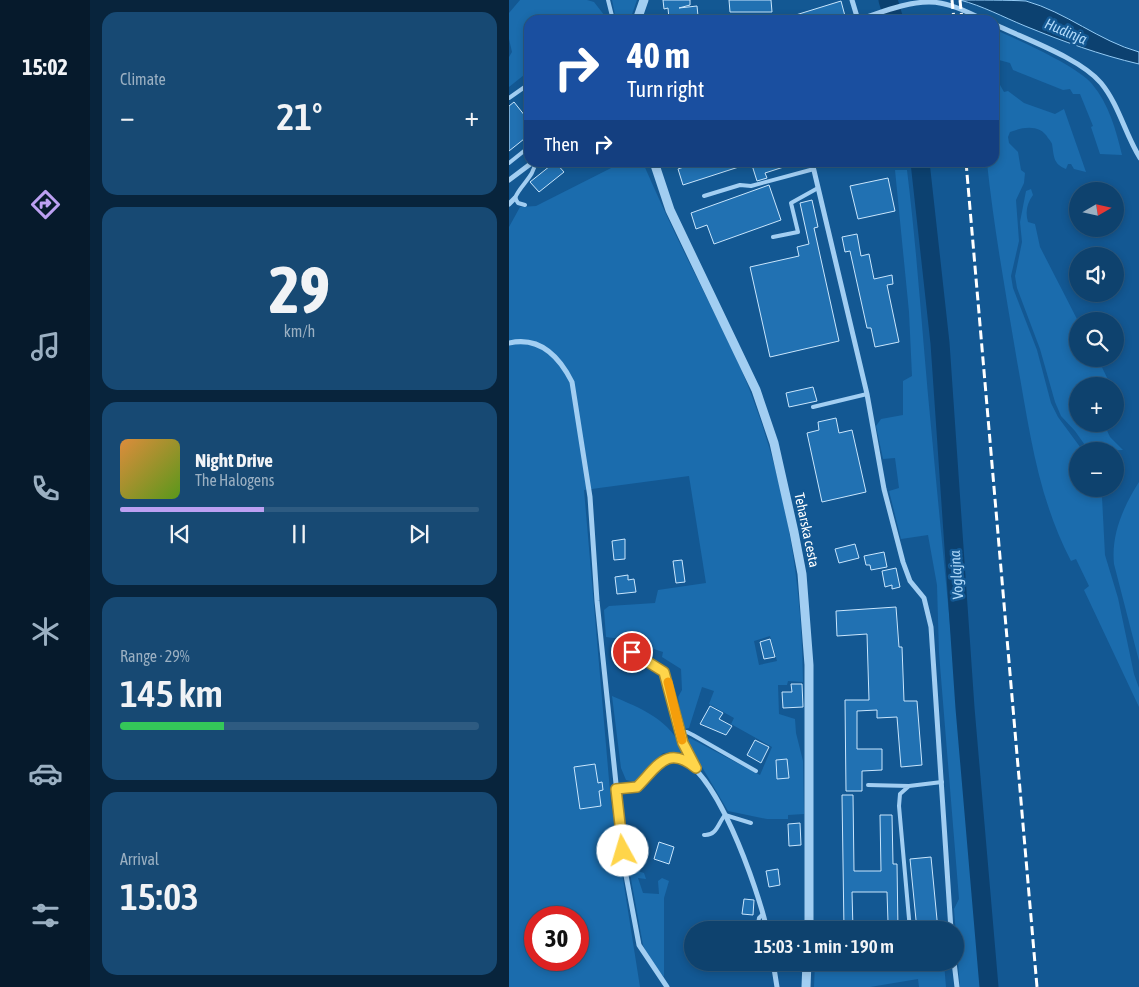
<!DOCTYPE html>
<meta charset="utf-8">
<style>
:root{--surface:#0e426e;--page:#174973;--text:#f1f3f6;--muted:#9bb0c2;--line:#2e5b81;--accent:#bca0f2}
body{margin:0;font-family:"Asap Condensed",sans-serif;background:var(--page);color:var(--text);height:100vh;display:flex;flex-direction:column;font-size:19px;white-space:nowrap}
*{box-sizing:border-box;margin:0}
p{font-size:16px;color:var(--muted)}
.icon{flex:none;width:28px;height:28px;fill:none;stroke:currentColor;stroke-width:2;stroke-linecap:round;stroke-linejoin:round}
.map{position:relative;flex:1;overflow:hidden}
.panel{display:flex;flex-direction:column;gap:12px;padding:12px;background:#08243c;width:419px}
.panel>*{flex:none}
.guide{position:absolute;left:15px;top:15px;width:475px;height:152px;border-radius:15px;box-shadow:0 2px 8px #0003,0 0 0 1px var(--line);background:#1a4fa0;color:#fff;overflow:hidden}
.needle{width:32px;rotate:81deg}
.fabs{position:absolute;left:560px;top:182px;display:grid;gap:10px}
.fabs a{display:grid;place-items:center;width:55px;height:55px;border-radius:50%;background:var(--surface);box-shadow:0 2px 8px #0003,0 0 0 1px var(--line);font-size:25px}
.speed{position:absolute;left:15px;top:906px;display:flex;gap:10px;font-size:25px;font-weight:700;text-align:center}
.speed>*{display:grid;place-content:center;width:65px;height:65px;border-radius:50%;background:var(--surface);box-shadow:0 2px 8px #0003,0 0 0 1px var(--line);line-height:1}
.speed .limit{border:8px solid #d22;background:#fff;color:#111}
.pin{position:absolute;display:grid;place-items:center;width:42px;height:42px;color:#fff;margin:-21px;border:2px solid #fff;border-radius:50%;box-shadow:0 1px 5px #0007}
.me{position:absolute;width:55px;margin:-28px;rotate:354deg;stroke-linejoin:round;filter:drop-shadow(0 0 4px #0008)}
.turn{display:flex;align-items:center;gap:18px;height:105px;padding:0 20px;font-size:22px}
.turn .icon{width:65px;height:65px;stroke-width:2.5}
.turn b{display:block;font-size:35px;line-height:42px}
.then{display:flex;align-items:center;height:48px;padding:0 20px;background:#0003;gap:10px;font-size:19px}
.big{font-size:38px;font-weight:600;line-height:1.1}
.panel .card{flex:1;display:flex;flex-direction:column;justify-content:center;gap:8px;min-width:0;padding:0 18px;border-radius:15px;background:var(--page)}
.panel .dial{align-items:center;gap:0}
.dial b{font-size:65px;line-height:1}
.song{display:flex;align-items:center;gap:15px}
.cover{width:60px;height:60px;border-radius:8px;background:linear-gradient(135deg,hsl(30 70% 55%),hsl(90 70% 35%))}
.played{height:5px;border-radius:2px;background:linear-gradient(90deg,var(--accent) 40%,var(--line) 40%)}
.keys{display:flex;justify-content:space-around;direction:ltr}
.heat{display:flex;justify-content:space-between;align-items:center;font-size:28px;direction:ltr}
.charge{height:8px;border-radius:4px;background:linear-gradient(90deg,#34c759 29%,var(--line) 0)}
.trip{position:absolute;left:175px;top:921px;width:280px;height:50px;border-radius:25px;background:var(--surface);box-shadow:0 2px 8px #0003,0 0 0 1px var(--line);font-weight:600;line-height:50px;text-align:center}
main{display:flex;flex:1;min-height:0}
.menu{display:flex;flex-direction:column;width:90px;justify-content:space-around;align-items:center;background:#061a2c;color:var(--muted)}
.menu .icon{width:35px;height:35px}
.menu .on{color:var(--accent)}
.menu b{font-size:22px;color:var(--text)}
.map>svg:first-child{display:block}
</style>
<main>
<nav class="menu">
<b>15:02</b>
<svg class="icon on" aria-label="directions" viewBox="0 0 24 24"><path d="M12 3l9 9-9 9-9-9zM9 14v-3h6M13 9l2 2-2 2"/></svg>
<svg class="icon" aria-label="music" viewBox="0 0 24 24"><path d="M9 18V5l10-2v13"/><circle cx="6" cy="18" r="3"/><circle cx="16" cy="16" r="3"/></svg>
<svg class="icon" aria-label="phone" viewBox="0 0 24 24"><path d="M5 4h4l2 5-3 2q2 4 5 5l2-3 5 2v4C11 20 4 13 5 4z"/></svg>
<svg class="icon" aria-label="climate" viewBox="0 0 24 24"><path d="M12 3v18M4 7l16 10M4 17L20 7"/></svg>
<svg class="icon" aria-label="car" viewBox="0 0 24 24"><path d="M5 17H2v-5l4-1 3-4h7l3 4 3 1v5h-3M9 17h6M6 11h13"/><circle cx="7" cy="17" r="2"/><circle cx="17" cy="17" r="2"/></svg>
<svg class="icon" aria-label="filters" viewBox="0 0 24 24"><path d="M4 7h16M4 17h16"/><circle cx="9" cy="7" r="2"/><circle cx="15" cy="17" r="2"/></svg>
</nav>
<section class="panel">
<div class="card"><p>Climate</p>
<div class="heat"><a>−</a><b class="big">21°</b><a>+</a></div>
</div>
<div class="card dial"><b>29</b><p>km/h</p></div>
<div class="card">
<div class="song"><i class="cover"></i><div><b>Night Drive</b><p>The Halogens</p></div></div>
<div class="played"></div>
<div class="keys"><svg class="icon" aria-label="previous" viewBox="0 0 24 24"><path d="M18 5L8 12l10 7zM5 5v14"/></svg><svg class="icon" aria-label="pause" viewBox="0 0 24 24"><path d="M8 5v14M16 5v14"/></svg><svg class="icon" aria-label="next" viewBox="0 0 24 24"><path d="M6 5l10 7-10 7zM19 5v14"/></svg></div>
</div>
<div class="card"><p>Range · 29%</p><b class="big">145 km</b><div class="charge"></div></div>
<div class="card"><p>Arrival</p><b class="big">15:03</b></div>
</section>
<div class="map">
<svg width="631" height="987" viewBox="0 0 631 987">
<rect width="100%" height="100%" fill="#135893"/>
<path fill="#1b6cad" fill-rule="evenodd" d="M11,0H78L85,2L99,20H20V71L0,87V57L3,52L0,39V13Z
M103,0H128L121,20H107Z
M485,29C509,40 568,66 583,84C600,104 607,130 613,155L591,154L582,127L584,126L571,94H564L561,89L554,90L504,70L501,63L490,60L485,63Z
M485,65L486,76L495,92L499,91L515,103L546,114L555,109L577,172L565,169L562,164H559L557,169C544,164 545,156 543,144C543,143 540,139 539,138C531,124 514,127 501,132L499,137L500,143L509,152L512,170L516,173L515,183L507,200L510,241L502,276L504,288L528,350L542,403L549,417L574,451H569V489H590L593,497L596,555L609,598L625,674L630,688V707L575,590L580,586L567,559L562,561C528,495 521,432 508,361C497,295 485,229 478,163L485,162Z
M112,163H134C152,204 171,245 192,286C210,323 230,360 244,399C278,490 293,585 294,682L279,681L278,685H269L270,714L286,719L287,733L294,761L295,814L279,815V819H258L219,811L177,740L181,738L251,775L263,747L222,724L225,718L200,704L205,691L193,687L180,728L174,729L169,697L173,690L172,669L153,657L154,652L145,649L144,651L120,640L97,637L95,610L100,606L146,603L149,590L197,583L180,476L75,490L102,803L131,987H0V227L11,207L27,206ZM261,636L268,661L250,665L245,641ZM26,918H69V960H26Z
M386,170H398C409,259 414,348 423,437C440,620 460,803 472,987H451L445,909L450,899L430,653L428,585L419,535L392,539L380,491L390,488L386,458L374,459L367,426L372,419L394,415V381L403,376L400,312Z
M522,189L524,195C518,203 516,212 519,222L526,224L531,247L569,321V359H589L602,386H569V424H595L601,437L614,450L583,451L578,448L566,431L552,416L546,402L531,349L508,288L506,276L513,242L511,222L517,191Z
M630,482H631L630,661L605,564C602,535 614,507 630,482Z
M103,696C131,708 163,720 174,752L154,753L126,782L117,780L112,768Z
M120,868L135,873L137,879L129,878L134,893L150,894L149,881L153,878L160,881L155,898V977L141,960L134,945Z
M306,963H435L437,987H410L409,979L361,987H305Z"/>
<path fill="#0c4170" stroke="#94cbf5" d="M451,0C469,0 500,0 517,1C557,12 590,41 630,52V64C591,55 553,41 516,26C494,17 474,6 451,0Z"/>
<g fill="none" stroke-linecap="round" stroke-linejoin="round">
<path stroke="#0c4170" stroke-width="19" d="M379,0L385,20
M411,162L431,343L456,708L480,987"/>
</g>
<path fill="#2171b2" stroke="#c9e6fd" d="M154,0H181V5L170,8L188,6L189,16L160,19L159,8L155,9Z
M220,0H262L263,12H221Z
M332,1L336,16L322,20H277V18Z
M5,102L20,121V135L0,151V106Z
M46,162L55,172L30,192L21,182Z
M189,162H239V164L174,185L169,169Z
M242,162H284V164L256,173L258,178L248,181Z
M379,178L386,211L349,219L341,186Z
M260,185L272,220L205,244L198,225L187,229L182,213Z
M303,200L309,227L305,228L330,341L261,357L241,267L290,256L288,247L300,244L291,203Z
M348,234L352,256L360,254L365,279L383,275L384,284L378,285L390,342L366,347L362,328H358L341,251L336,252L333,237Z
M304,387L308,401L280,407L277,393Z
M327,418L330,433L343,430L357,492L313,502L298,433L310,430L309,422Z
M116,539V559L105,560L103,541Z
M346,544L350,558L330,563L326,549Z
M375,552L378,567L362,570L361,565H357L355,556Z
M173,560L176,582L167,583L164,561Z
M387,568L391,587L383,589V585L376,587L373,571Z
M119,575V580L125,579L127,592L108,594L106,577Z
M387,607L390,647H393L395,701H408L413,765L392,767L388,717L368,718V710L348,711V749H373V770L353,771V791H337L336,700H360L358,634L328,636L327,611Z
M261,639L266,657L255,659L251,642Z
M282,684H293L294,707L274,708L273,692H283Z
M201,706L214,713L210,719L223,726L217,735L191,724Z
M246,740L260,747L252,763L238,755Z
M278,759L280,778L268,779L267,760Z
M86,764L89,783L93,782L94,790L90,791L92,806L71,809L65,767Z
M333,795H344L345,871H372L371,815H383L384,864H388L389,930H368V922H379L378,892H343L344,930H335Z
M291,823L292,845L280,846L279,824Z
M150,842L165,847L160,864L145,859Z
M422,857L429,930H408L401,859Z
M269,869L271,885L260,887L257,871Z
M235,899L245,900L244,915L233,914Z"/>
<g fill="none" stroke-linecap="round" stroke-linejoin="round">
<path stroke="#a2cef2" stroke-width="4" d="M99,0L104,20
M0,98L20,84
M0,163L20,147
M195,196L231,185L242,186L305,169
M16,205L9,203L6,198C11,185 26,176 26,162
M264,237L289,232L282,203L309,188
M304,407L358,394
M107,649L123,652L155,672L174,743L187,768
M172,734L178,732L184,735L247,771
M359,785L400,786
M195,835C208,836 209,823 216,815L242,823
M248,930L250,918L254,914
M401,930L390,806L391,794L400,786L433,782"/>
<path stroke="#a2cef2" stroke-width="5" d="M343,0L349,20
M348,20C371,13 396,2 420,2C439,2 459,12 475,20
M485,24C516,39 571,58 592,83C610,105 616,134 631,158
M303,162L358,394L375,489L394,562L401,581L415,598L422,627L442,930
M0,180L24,162
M0,204L6,198
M0,343C31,336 50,356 63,382L81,497L88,601L116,870L130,945L158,987
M107,789L128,787C138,776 146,759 162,758C204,753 251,896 258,930
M264,962L268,987
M445,962L448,987"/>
<path stroke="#a2cef2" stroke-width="9" d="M128,20L135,0
M145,162L161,210L247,390L265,443L285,532L293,574L300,665V930
M297,987L298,962"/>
<path stroke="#fff" stroke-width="3" stroke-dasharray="9 4" stroke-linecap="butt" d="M443,0L445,20
M451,0L453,20
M457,162L528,987"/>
</g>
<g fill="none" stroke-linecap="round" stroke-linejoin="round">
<defs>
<path id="route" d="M114,851L107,789L128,787C148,767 158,744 187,768L174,743L155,672L123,652"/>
</defs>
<use href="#route" stroke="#a68a30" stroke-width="12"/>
<use href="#route" stroke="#ffd54a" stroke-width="9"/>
<path stroke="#f59e0b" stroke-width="9" d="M159,682L173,740"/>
</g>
<g text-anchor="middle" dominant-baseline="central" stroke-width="5" stroke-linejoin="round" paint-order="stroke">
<g font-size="14" fill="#fff" stroke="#135893">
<text transform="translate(298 530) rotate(78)">Teharska cesta</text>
</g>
<g font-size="15" font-style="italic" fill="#aed8f9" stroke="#135893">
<text transform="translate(557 31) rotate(23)">Hudinja</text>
<text transform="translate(447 575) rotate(-94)">Voglajna</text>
</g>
</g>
</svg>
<div class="fabs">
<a><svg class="needle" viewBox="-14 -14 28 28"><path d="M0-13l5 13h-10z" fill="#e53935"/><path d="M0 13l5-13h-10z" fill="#9bb0c2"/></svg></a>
<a><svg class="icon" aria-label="sound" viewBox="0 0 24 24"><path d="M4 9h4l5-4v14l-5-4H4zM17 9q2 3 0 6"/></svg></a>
<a><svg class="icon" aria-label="search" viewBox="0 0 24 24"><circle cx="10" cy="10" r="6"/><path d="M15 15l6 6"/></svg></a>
<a>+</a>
<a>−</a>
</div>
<div class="speed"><div class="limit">30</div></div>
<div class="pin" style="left:123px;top:652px;background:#d93025"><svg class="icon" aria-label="arrive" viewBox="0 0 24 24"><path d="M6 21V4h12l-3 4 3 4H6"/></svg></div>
<svg class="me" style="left:114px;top:851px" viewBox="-20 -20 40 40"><circle r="19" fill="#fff"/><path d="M0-13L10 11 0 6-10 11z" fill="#ffd54a"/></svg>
<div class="trip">15:03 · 1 min · 190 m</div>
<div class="guide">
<div class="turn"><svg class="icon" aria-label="right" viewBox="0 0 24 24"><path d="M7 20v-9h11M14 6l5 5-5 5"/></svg><div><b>40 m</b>Turn right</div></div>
<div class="then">Then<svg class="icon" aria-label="right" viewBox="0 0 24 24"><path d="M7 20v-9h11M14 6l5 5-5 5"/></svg></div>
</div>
</div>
</main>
